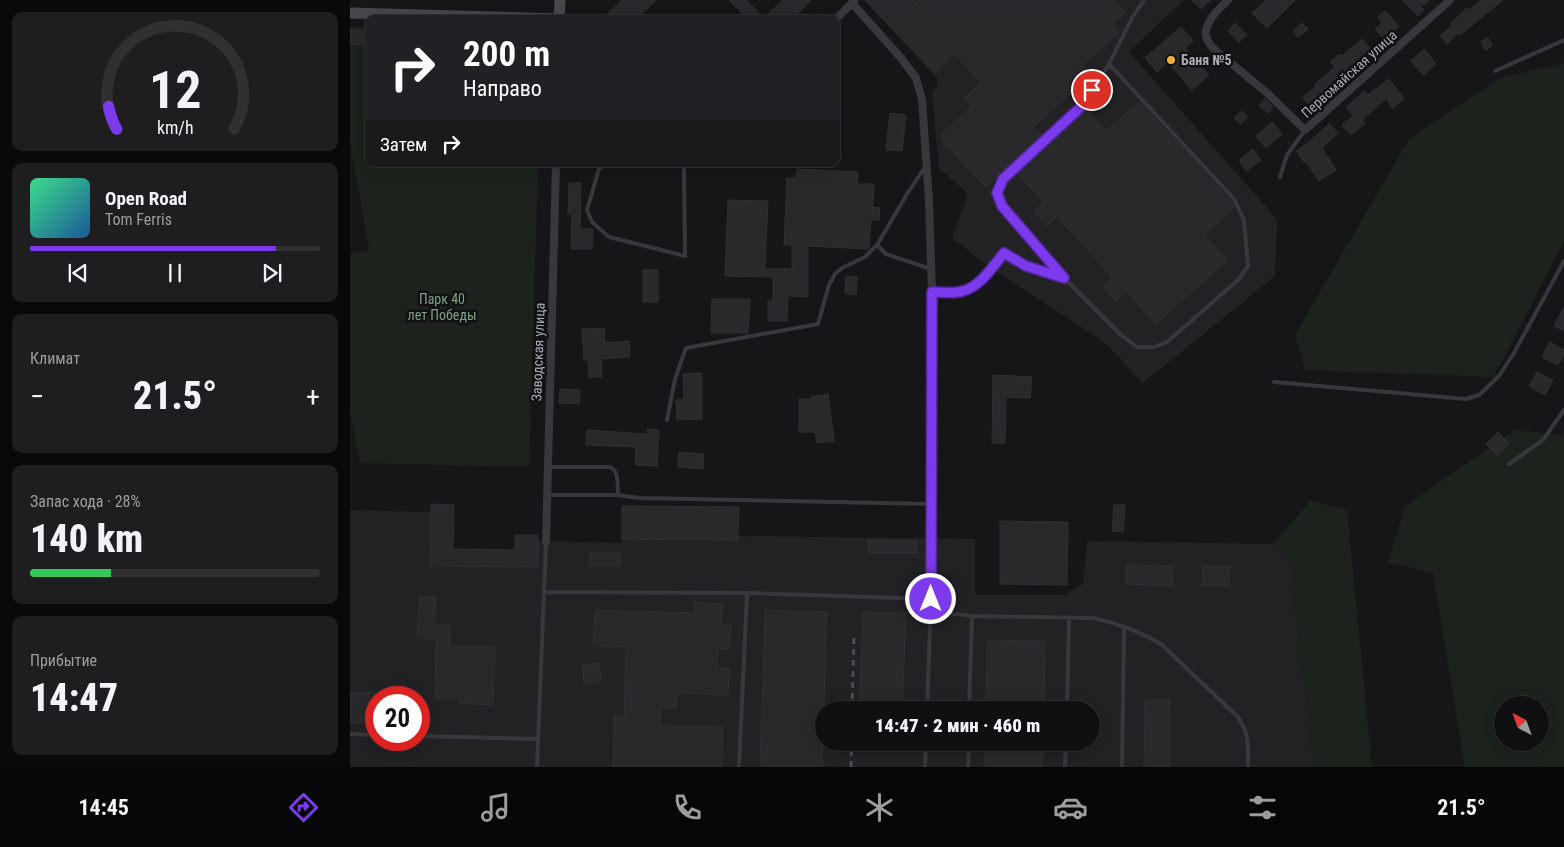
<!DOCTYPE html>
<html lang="ru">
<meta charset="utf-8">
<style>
:root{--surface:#101012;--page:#1e1e20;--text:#f1f3f6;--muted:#9c9d9f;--line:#303032;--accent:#7c3aed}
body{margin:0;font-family:"Roboto Condensed",sans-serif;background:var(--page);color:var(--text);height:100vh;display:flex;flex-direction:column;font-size:19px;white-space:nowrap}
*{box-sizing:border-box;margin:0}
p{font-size:16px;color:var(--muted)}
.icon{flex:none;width:28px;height:28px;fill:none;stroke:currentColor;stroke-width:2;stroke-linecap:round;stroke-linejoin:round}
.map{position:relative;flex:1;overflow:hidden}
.details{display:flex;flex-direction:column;gap:12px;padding:12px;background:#09090a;width:350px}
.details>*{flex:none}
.top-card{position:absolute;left:15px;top:15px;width:475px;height:152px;border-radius:10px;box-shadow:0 2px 12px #0003,0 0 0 1px var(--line);background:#202124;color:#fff;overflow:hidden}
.needle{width:32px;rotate:319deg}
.controls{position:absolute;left:1144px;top:696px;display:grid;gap:10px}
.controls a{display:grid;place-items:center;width:55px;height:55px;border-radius:50%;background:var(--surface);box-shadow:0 2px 12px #0003,0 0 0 1px var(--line);font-size:25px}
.speed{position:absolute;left:15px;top:686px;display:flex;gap:10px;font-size:25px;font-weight:700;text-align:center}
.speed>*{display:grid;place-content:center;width:65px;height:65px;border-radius:50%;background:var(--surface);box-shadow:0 2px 12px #0003,0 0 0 1px var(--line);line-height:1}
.speed .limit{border:8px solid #d22;background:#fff;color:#111}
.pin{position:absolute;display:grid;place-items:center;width:42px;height:42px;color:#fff;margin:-21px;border:2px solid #fff;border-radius:50%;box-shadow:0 1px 5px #0007}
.me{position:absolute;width:55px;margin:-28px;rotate:0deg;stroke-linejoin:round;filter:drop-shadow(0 0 4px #0008)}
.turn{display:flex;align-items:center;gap:18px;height:105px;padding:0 15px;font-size:22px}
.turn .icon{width:65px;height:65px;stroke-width:2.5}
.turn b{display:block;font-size:35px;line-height:42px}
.then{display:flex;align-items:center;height:48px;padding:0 15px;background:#0003;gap:10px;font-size:19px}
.big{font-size:38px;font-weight:800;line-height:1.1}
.details .widget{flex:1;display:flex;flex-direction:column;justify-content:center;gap:8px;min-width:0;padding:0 18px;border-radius:10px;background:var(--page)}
.details .dial{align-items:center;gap:0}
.dial svg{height:130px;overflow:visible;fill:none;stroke:var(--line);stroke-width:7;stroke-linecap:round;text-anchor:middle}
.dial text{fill:var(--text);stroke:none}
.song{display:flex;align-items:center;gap:15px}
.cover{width:60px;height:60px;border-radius:8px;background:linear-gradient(135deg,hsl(150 70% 55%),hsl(210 70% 35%))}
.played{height:5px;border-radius:2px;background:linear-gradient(90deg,var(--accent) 85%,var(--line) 85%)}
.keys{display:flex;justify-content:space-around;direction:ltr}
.heat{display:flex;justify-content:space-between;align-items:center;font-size:28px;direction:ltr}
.charge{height:8px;border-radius:4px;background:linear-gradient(90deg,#34c759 28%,var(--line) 0)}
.trip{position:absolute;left:465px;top:701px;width:285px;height:50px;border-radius:25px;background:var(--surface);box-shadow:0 2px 12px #0003,0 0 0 1px var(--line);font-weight:800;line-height:50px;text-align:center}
.tabs{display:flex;height:80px;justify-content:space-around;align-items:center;background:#060607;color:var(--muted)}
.tabs .icon{width:35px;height:35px}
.tabs .selected{color:var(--accent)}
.tabs b{font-size:22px;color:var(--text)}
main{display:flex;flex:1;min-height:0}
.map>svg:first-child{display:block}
</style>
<main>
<section class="details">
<div class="widget dial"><svg viewBox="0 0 100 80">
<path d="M14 69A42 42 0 1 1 86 69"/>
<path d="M14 69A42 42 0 0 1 9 55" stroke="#7c3aed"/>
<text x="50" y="56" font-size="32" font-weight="700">12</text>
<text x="50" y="72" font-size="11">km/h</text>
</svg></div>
<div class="widget">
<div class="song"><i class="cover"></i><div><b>Open Road</b><p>Tom Ferris</p></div></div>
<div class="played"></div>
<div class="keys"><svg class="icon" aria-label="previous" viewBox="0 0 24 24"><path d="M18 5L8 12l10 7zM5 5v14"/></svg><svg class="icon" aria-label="pause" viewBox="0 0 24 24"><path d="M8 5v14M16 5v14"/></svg><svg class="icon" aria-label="next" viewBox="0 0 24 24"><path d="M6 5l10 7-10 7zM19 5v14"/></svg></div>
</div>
<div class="widget"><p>Климат</p>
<div class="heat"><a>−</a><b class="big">21.5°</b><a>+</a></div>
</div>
<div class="widget"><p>Запас хода · 28%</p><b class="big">140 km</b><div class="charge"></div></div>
<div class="widget"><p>Прибытие</p><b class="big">14:47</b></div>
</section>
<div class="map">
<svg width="1214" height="767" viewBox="0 0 1214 767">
<rect width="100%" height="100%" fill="#161618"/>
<path fill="#222225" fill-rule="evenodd" d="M521,0H834L779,52L927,219L925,276L793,383L753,341L641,268L602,238L618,194L589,168L582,92L588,85L587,77L518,3Z
M81,504L104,505L103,549L165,550V535H188V541L272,543V506L389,507L388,536L625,539V595H715L733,584L737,541L923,544L939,556L964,767H0V510L81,512ZM26,698H69V740H26ZM474,710H741V742H474Z"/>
<path fill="#1c231d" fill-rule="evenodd" d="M0,27H19V164H188L179,467L10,463L0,412V254L19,250L0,142Z
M1214,63V241L1144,377L955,370L945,335L1059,139L1150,78Z
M1165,430L1211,435L1214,430V767H1115L1083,573L1038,562L1055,506ZM1152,705H1190V742H1152Z
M960,501L997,510L1022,767H964L939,557L923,544Z"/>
<path fill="#29292c" stroke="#303034" d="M272,0H306L286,19H252Z
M379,0H396L414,18L433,0H461L442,19H398Z
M515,0H562L565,4L569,0H764L775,12L762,24L769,32L732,65L741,75L683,127L693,136L661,166L660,164L636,187L593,142L592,134L622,106L614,99L631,82L604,53L584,73Z
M842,0H861L851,9Z
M916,0H945L917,28L902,13Z
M1052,0H1079L1071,7L1074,10L1068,16Z
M1131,0H1153L1110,35L1108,33L1097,44L1090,36L1102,26L1100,24L1117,8L1119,10Z
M1035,11L1049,26L1034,39L1025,29L1032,22L1028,17Z
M885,23L897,35L889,42L878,31Z
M952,23L958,29L948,37L943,30Z
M831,27L843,41L835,48L859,75L842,90L818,62L807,72L795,58Z
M0,30H16V45L0,44Z
M1138,38L1142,46L1135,50L1131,42Z
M1012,39L1022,50L989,81L992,85L963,109L953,97L965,87L964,85L985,67L980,62L990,54L992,56Z
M1074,49L1086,64L1073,75L1061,61Z
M1039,79L1054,99L1043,108L1036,99L1012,120L1015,123L1001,135L992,125L1003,116L996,107L1015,91L1018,95Z
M915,99L923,107L918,113L909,106Z
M789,102L881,201L884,207L854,235L877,260L806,324L777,292L766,301L753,287L763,278L707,216L697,226L684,211L694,202L666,172L699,142L701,143L737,110L756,131Z
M892,111L897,117L891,124L884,118Z
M540,113L556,115L552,151L536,150Z
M922,122L932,134L916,148L906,136Z
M979,124L988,133L972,148L986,170L969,181L956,161L954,162L946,151L960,141Z
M903,149L911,160L896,171L889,160Z
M447,169L508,172L507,184H524L523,207L530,208L529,220H521L519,247L518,249L458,246V297L438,296L437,321H418V300H423V277L375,276L378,200L418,201L415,269H442V245H434L437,178H446Z
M219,183H231L230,229H243L242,249H221L222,214H218Z
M293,270H308V302H293Z
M496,276L507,277L506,295L495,294Z
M362,299H400L398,333H361Z
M1214,307V331L1204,326Z
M254,328L255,343L279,341L280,357L251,359L252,377H239L238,360H234L232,329Z
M1200,342L1214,350V354L1208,365L1192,357Z
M1187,372L1203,380L1195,395L1179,386Z
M352,373V419L327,420L326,400L334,399L333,374Z
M643,375L682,377L680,398L656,397L655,443H642Z
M210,389L230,390L229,404L209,403Z
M478,394L484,441L467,443L465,432H449V399H461V397Z
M298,429L309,430L307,466L285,465L286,447L236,445L237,430L297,434Z
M1148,432L1159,443L1147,455L1136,444Z
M329,452L354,454L353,469L328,467Z
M81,504L104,505L103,549L165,550V535H188V567L80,566Z
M764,505H775L773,532L762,531Z
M272,506L389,507L388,540L272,539Z
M650,521L718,522L717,585L650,584Z
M518,540L567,541V553H518Z
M240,553H271V566H239Z
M776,565L823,566L822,586L776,584Z
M853,566L880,567L879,586L852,585Z
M69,596L86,597L84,625H100V646L145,647L143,705L109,703V699L85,698L86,639L67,638Z
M345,602L373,604L371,626H381L379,649H368L367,668L380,669L378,695L327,693L326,709L311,708L310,726L373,727L372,767H263L264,716L274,717L276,647L243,646L245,610L344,613Z
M415,610L477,612L472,767H410Z
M513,612L556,613L552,710H509Z
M637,640L695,641L694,710H636Z
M249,663L251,681L234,684L232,665Z
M0,692L26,693V711H15V723H0Z
M795,700H820L819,767H794Z
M635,742H693L692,767H635Z"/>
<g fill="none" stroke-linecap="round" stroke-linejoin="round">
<path stroke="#37383d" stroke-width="4" d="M1145,71L1214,40
M257,164H255L249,169L237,210L242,222L259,237L335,256L334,164
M930,177L937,155L955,130
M527,245L536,254L581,269
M713,276L652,206L647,193L653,179L734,104L759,64
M582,292C592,292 604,294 614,291C631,286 643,266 654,253L676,266L714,278L771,335L787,347H804L817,342L888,280L898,266L894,220L884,199L759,64L782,18L794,0
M924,382L1116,399L1129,395L1149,376L1164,353L1214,261
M317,420L325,379L336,348L468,324L479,285L485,274L492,268L515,257L527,245L557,194L575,167
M1159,464L1193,440L1214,410
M198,467H260C270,472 267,485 268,495L289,498L580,504L581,599L577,710
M198,495H268
M193,592L397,593L581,599
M580,611L622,616L743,618C767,623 789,631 811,644L888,717C900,735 898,746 898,767
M619,710L622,616
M717,710L719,618
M0,734L26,735
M69,736L188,739
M187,767L196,542
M389,767L397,593
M575,767L576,742
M618,767L619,742
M715,767L716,742
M772,767L774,627"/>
<path stroke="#37383d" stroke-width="8" d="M878,0C869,9 854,22 856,36C857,42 861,46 865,50L917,93L955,130L1100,0
M502,3L551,58L566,78L572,99L579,201L582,292L580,504
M486,19L504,1
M196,542L206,164"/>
<path stroke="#45474d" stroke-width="11" d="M0,13L209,19L210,0"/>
<path stroke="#4a4c52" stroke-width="3" stroke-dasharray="6 5" stroke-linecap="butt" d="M502,710L504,635
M501,767L502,742"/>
</g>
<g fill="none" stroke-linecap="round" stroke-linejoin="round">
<defs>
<path id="route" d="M581,599L582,292C591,292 604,294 613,291C631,286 643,266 654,253L676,266L714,278L652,206L647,193L653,179L734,104L742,90"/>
</defs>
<use href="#route" stroke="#51269a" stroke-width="12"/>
<use href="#route" stroke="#7c3aed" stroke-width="9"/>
</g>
<circle fill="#f2b134" stroke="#111113" stroke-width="2" cx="821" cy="60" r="5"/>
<g text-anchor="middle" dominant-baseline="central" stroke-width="5" stroke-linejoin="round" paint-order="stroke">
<g font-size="14" font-weight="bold" fill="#a8adb8" stroke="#111113" text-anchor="start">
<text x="831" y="60">Баня №5</text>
</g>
<g font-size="14" fill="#a8adb8" stroke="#111113">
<text transform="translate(999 74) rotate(-42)">Первомайская улица</text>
<text transform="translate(188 352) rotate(-88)">Заводская улица</text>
</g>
<g font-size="14" fill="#7fa381" stroke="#111113">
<text x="92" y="299">Парк 40<tspan x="92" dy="16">лет Победы</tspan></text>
</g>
</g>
</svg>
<div class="controls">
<a><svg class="needle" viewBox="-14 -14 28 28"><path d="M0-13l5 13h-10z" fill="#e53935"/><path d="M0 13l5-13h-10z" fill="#9c9d9f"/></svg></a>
</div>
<div class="speed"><div class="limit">20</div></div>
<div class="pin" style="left:742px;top:90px;background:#d93025"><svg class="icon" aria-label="arrive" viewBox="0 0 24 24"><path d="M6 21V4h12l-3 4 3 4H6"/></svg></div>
<svg class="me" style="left:581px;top:599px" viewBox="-20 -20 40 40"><circle r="17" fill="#7c3aed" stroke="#fff" stroke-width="3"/><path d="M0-11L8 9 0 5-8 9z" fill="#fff"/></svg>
<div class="trip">14:47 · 2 мин · 460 m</div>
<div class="top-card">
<div class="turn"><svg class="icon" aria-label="right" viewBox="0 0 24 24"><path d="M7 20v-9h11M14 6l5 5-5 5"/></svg><div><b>200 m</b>Направо</div></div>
<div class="then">Затем<svg class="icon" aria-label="right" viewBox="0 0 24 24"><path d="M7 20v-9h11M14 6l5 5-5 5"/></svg></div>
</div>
</div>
</main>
<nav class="tabs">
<b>14:45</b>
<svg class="icon selected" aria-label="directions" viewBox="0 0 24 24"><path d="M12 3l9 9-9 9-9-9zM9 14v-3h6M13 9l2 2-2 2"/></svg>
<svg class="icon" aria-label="music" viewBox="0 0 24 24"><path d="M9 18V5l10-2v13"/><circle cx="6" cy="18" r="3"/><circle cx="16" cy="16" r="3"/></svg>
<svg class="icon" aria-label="phone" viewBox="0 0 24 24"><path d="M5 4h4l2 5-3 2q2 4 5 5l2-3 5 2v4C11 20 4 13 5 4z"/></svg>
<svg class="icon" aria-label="climate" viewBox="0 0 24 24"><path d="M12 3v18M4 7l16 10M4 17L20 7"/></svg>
<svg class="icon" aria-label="car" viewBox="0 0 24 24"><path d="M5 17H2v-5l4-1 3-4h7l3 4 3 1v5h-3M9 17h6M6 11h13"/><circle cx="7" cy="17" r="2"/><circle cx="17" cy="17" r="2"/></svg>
<svg class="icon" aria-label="filters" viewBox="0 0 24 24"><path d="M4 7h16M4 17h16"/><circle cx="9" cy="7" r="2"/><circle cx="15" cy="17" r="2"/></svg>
<b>21.5°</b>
</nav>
